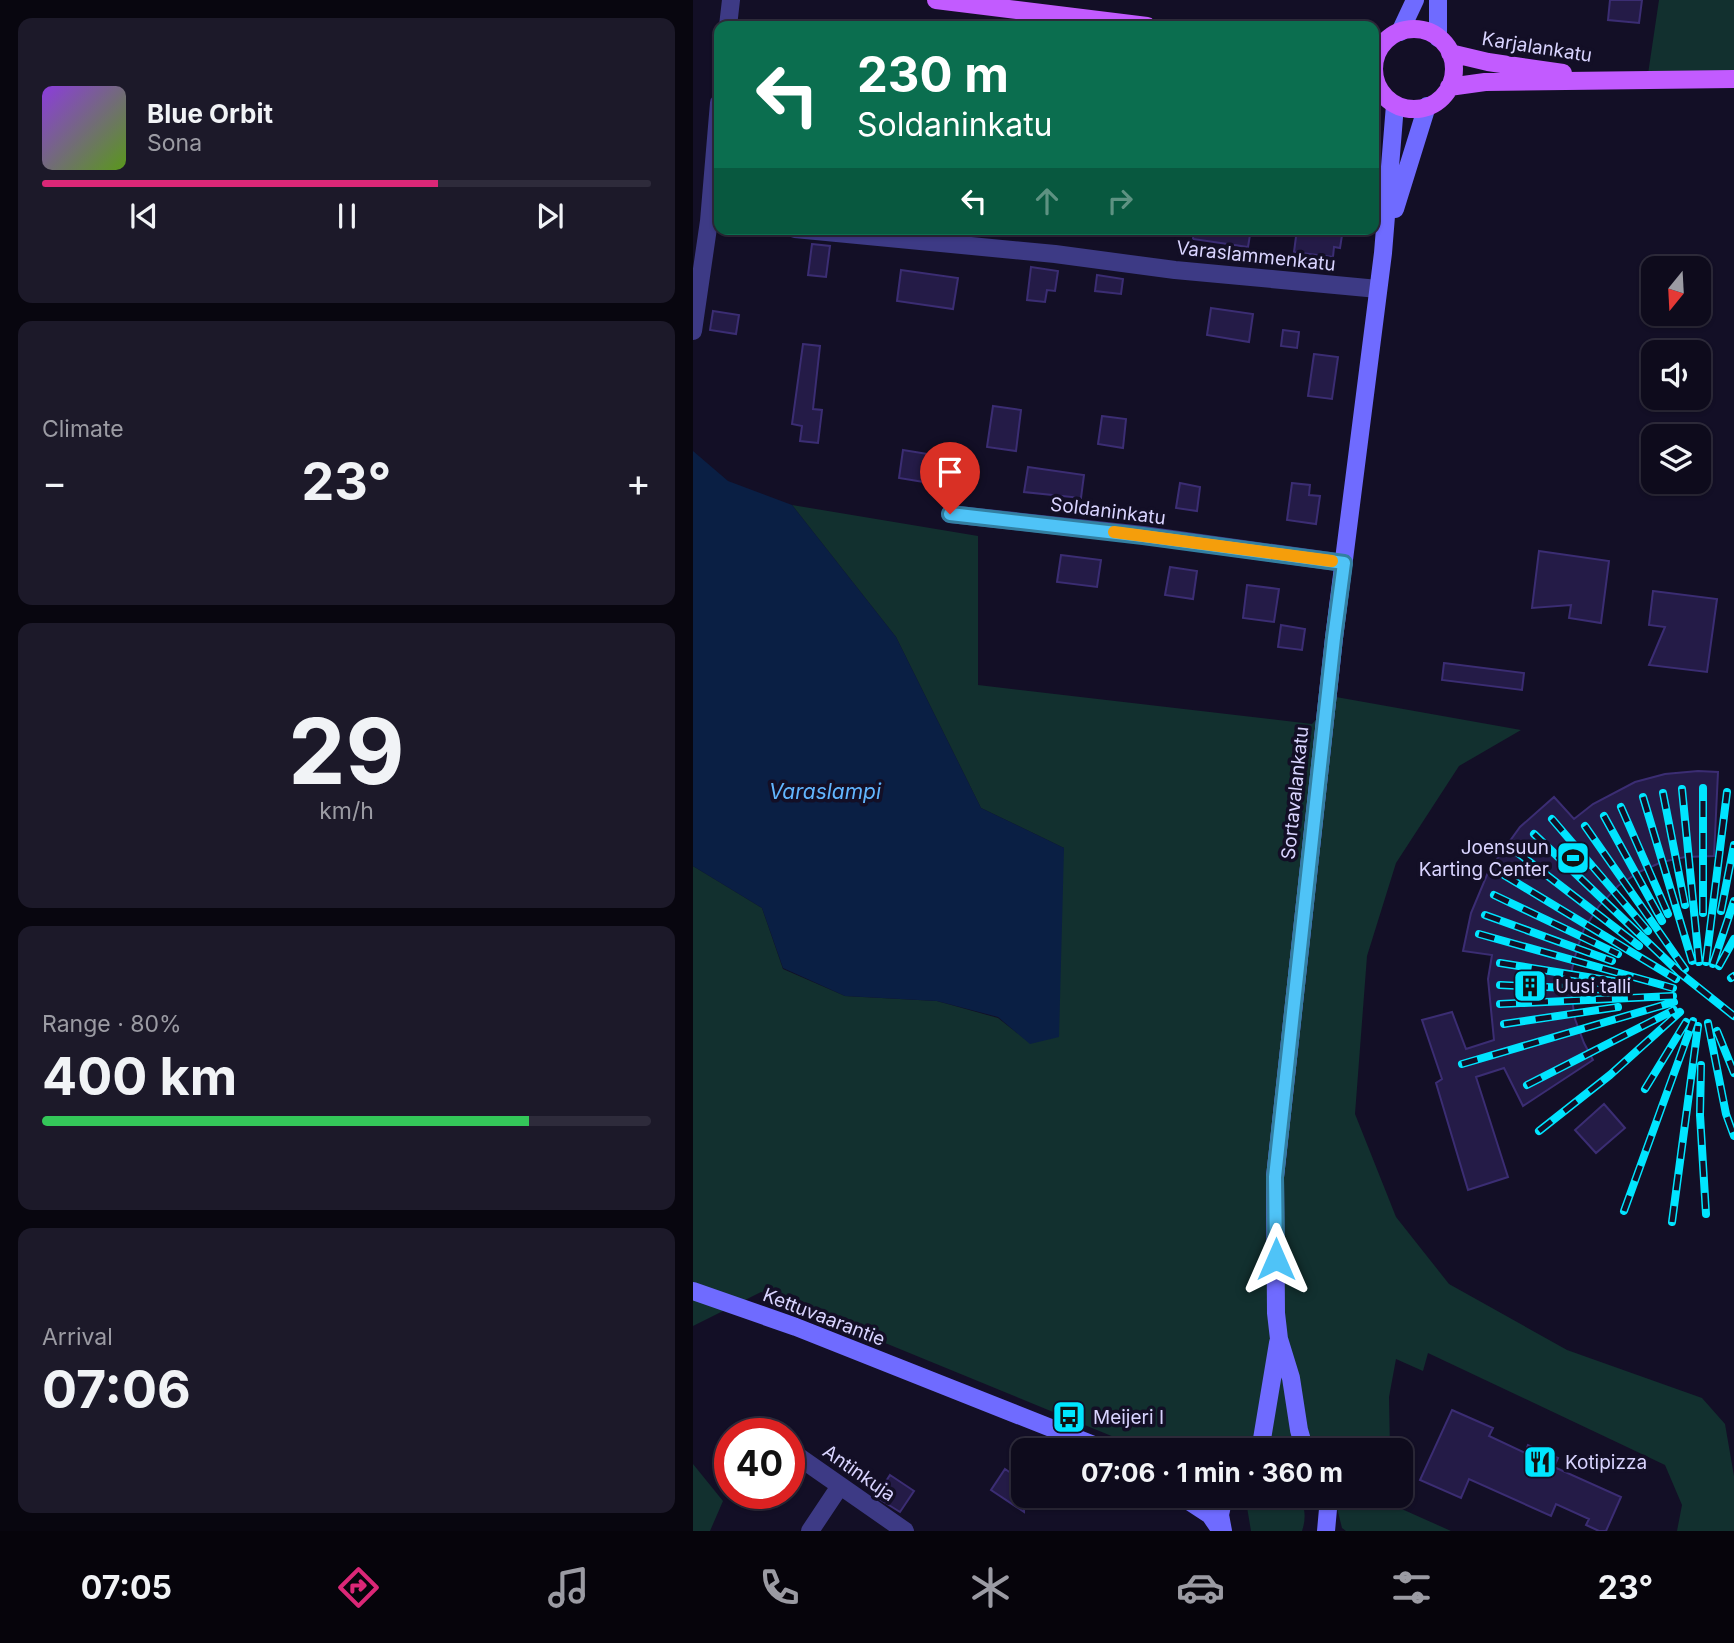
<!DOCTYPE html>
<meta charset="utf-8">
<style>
:root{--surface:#0e0b1c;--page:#1c1929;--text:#f1f3f6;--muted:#9b9ba3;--line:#2e2b3b;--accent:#db2777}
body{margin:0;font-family:Inter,sans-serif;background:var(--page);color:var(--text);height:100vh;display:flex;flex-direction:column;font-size:26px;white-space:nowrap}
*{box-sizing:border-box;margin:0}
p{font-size:23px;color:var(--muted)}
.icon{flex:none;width:38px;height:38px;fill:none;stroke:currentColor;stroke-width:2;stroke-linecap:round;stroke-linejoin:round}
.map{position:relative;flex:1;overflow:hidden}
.panel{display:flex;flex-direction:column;gap:18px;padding:18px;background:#08060f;width:693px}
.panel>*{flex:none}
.banner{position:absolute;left:21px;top:21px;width:665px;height:214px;border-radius:14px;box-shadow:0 2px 5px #0004,0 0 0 2px var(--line);background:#0b6e4f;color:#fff;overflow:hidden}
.needle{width:46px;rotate:198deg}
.buttons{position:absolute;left:948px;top:256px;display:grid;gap:14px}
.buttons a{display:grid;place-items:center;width:70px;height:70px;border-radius:14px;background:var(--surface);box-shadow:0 2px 5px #0004,0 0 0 2px var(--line);font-size:35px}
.speed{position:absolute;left:21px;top:1418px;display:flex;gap:14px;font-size:35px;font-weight:700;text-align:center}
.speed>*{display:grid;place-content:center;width:91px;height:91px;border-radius:50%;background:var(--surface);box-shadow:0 2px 5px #0004,0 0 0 2px var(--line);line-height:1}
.speed .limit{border:10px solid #d22;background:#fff;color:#111}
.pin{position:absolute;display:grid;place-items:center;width:60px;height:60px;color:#fff;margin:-72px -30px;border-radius:50% 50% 50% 0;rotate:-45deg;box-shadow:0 0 7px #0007}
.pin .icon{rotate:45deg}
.me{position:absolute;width:77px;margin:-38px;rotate:0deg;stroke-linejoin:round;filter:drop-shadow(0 0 5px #0008)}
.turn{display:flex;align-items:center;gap:24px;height:147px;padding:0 28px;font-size:32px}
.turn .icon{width:91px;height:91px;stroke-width:2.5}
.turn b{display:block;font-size:49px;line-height:60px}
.lanes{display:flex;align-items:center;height:66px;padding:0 28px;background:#0003;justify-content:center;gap:35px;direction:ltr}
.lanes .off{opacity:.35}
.big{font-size:52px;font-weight:700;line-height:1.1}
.panel .widget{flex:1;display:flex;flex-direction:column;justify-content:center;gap:10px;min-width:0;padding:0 24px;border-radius:14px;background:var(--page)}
.panel .dial{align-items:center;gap:0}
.dial b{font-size:91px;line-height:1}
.song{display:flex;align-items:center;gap:21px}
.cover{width:84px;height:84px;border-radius:10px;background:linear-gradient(135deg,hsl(270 70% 55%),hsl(90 70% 35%))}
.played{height:7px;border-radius:4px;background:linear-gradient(90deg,var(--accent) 65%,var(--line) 65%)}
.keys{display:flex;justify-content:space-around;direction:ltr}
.heat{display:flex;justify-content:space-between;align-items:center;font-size:38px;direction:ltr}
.charge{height:10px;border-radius:5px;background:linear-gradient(90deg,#34c759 80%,var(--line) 0)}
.trip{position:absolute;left:318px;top:1438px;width:402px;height:70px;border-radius:14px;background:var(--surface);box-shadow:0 2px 5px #0004,0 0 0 2px var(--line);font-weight:700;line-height:70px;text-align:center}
.menu{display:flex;height:112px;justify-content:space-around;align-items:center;background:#06040b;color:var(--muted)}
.menu .icon{width:49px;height:49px}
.menu .active{color:var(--accent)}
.menu b{font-size:32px;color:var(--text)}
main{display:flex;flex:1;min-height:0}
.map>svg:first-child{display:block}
</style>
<main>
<section class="panel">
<div class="widget">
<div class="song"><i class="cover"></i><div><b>Blue Orbit</b><p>Sona</p></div></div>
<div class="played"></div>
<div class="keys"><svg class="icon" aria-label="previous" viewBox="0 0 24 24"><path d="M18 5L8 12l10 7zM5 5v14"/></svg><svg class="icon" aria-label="pause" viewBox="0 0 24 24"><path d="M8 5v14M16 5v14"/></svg><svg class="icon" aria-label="next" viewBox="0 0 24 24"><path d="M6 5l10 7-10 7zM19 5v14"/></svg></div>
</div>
<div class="widget"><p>Climate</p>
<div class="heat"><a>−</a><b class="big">23°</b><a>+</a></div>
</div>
<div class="widget dial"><b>29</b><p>km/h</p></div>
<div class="widget"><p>Range · 80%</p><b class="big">400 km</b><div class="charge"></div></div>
<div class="widget"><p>Arrival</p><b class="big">07:06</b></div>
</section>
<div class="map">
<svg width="1041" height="1531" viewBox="0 0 1041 1531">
<rect width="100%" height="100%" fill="#130f26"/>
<path fill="#12302f" d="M966,0H1041V73L955,74Z
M99,505L285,536V685L619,724L643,697L828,730L766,766L703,863L674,956L662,1114L703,1217L756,1284L874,1350L1009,1398L1032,1424L1041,1476V1531H984L989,1505L972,1465L735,1353L730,1371L703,1359L696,1397L697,1451H623L617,1439L577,1451H455L68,1292L0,1326V866L69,908L90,969L152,996L244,1001L305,1018L337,1043L371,848L288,808L203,637Z
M0,1464L30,1501L17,1531H0Z
M566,1496H605C613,1507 613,1519 609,1531H558L554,1507Z
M641,1496H700L702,1506L758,1531H653L649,1528Z"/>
<path fill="#0a1f44" d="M0,451L35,481L99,505L203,637L288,808L371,848L366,1037L337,1044L305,1017L244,1001L152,996L90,968L69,908L0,866Z"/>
<path fill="#241b47" stroke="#3b2d73" stroke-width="2" d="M917,0H949L946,23L915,20Z
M501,229H558L555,247L500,239Z
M604,229H650L647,248L641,247L640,257L601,252Z
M119,244L137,246L133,277L115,275Z
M338,267L365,271L362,291L354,290L352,302L334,300Z
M208,270L265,278L260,309L204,301Z
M404,275L430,279L428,294L402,291Z
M518,308L560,314L556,342L514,335Z
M20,311L46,315L43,334L17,330Z
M590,330L606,332L604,348L588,346Z
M110,344L127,346L120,409L129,410L125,443L107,441L109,426L99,424Z
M621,354L645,357L639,399L615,396Z
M300,406L328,410L323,451L294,447Z
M409,416L433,419L430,448L405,444Z
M210,450L241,455L237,483L206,478Z
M335,467L391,475L388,498L331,492Z
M487,483L507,487L504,511L483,508Z
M599,483L617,485L616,495L627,496L623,524L594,520Z
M846,551L916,561L908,623L876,618L878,605L839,608Z
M368,555L408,560L404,587L364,582Z
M477,567L504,571L500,599L472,595Z
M554,585L586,589L581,622L550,618Z
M960,591L1024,599L1014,672L956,665L972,627L956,625Z
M588,625L612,629L609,650L585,647Z
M751,663L831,673L829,690L749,680Z
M1005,771L1025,772L1021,856L992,857L969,862L946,872L925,886L906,906L891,929L884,949L879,969L878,993L882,1019L891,1043L900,1060L830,1106L811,1068L783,1077L815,1177L775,1190L743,1083L749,1079L729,1020L759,1012L773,1049L801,1040L795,979L799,955L770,951L778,913L796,870L827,827L861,797L881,819L900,804L942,782L972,774Z
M911,1104L932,1128L903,1153L882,1130Z
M759,1410L800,1428L796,1436L832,1453L835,1445L865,1458L861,1467L928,1497L913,1531H906L893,1525L896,1519L863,1504L858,1516L776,1479L768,1498L727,1480Z
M312,1469L331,1482V1512L298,1490Z
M197,1475L221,1491L207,1512L183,1497Z"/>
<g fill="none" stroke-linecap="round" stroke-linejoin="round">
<path stroke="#3d3a85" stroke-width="18" d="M35,26L38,0
M102,229L362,254L482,270L685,289
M0,331L16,221L26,103
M257,514L450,535L651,563
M96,1450L212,1531
M117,1531L147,1486"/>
<path stroke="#6f6bff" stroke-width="18" d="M707,32L722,0
M745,38V0
M702,209L734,106
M0,1291L103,1327L416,1451
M567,1451L585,1343
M612,1451L606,1430L598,1378L586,1339L583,1313L582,1177L641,638L690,253L702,105
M488,1496L517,1515L528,1531
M632,1496L635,1509L633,1531
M530,1531L527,1515L531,1496"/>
<path stroke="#c25bff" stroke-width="18" d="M243,0L454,26
M681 69a40 40 0 1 1 80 0a40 40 0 1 1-80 0Z
M757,53L795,62L870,73
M756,87L792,82L1041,79"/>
<defs>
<path id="rail" d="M989,789L1006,962
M970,793L992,905
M950,797L999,961
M928,807L975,914
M911,816L969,921
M859,819L955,931
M892,826L992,969
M841,834L987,973L1041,1016
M825,853L946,946
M811,875L983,979
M801,895L925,954
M1028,911L1041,845
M1010,913V788
M792,915L919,961
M786,934L980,988
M1013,962L1034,792
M807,963L932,983
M1020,964L1041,901
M1026,966L1041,939
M1038,978L1041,976
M807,985L920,990
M807,1004L980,996
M1015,1023L1033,1114L1041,1136
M811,1024L925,1007
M1024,1031L1041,1073
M769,1064L981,1002
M1008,1065L1007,1115L1013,1214
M834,1085L981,1010
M952,1089L993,1022
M846,1131L917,1075L987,1012
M931,1211L1000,1021
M979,1222L1005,1026"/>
</defs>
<use href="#rail" stroke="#00e5ff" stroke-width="8"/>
<use href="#rail" stroke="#130f26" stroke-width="5" stroke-dasharray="16" stroke-linecap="butt"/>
</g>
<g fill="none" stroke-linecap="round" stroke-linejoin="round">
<defs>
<path id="route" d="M257,514L450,536L651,563L641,638L582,1177L583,1259"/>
</defs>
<use href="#route" stroke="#337fa1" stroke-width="18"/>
<use href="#route" stroke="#4fc3f7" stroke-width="12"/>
<path stroke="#f59e0b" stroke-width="12" d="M421,532L639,561"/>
</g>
<defs>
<symbol id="stadium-square" viewBox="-11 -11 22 22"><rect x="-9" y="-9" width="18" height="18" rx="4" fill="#00e5ff" stroke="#130f26"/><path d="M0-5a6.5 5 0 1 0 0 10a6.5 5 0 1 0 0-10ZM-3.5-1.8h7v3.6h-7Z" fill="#111"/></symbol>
<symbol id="building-square" viewBox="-11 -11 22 22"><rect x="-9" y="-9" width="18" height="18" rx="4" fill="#00e5ff" stroke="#130f26"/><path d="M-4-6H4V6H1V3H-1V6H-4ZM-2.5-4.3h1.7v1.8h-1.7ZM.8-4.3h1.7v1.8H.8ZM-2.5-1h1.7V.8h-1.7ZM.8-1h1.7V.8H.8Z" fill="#111"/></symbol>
<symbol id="bus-square" viewBox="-11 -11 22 22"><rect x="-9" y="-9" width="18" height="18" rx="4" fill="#00e5ff" stroke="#130f26"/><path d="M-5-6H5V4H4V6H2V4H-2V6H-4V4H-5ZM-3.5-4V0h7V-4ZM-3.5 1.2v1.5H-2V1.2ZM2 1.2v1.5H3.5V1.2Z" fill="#111"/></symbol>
<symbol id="restaurant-square" viewBox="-11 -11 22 22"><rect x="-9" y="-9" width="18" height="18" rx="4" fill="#00e5ff" stroke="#130f26"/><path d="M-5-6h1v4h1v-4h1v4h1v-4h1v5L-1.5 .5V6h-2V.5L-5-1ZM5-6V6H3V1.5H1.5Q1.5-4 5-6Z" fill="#111"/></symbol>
</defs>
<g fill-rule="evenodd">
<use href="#stadium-square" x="861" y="839" width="38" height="38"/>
<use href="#building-square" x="818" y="967" width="38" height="38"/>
<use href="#bus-square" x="357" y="1398" width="38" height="38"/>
<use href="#restaurant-square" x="828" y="1443" width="38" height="38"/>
</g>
<g text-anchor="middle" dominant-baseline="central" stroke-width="7" stroke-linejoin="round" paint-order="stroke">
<g font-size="19" fill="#d9d4ff" stroke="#130f26">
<text transform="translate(844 47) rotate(9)">Karjalankatu</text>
<text transform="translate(563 256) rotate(6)">Varaslammenkatu</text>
<text transform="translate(415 511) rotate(7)">Soldaninkatu</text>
<text transform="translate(602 793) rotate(-84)">Sortavalankatu</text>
<text transform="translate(131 1317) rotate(21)">Kettuvaarantie</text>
<text transform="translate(166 1473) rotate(35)">Antinkuja</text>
</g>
<g font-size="19" fill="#d9d4ff" stroke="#130f26" text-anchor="start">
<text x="856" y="847" text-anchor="end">Joensuun<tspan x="856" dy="22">Karting Center</tspan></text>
<text x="862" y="986">Uusi talli</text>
<text x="400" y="1417">Meijeri I</text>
<text x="872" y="1462">Kotipizza</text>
</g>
<g font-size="21" font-style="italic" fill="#62b6ff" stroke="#130f26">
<text x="132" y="791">Varaslampi</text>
</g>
</g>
</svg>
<div class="buttons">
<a><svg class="needle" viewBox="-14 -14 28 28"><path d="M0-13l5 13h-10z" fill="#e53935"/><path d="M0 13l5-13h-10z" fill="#9b9ba3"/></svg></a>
<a><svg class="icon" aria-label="sound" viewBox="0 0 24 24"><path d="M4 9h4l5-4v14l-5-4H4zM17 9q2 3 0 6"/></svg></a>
<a><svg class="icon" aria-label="layers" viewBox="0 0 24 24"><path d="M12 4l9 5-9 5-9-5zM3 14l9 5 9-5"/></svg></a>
</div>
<div class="speed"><div class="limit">40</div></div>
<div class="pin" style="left:257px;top:514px;background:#d93025"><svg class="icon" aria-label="arrive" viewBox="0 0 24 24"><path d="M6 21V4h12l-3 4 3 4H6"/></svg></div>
<svg class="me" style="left:583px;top:1259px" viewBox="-20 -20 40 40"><path d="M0-17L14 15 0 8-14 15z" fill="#4fc3f7" stroke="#fff" stroke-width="4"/></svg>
<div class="trip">07:06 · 1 min · 360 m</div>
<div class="banner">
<div class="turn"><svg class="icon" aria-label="left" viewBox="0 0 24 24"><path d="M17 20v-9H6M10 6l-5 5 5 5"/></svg><div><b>230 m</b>Soldaninkatu</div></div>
<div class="lanes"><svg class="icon" aria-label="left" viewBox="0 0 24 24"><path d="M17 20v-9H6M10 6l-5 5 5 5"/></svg><svg class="icon off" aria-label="ahead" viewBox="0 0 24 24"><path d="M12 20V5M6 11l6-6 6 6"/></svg><svg class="icon off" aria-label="right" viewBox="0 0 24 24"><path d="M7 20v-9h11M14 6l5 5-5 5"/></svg></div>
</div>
</div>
</main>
<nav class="menu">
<b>07:05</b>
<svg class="icon active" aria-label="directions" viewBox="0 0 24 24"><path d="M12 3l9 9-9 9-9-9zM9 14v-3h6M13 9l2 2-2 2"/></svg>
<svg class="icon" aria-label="music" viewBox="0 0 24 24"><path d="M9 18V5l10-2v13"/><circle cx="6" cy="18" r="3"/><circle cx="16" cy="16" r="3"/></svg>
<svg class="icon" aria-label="phone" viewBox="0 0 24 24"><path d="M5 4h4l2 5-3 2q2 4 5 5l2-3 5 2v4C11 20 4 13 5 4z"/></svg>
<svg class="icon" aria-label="climate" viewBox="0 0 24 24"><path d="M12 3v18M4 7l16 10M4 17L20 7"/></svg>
<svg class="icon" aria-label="car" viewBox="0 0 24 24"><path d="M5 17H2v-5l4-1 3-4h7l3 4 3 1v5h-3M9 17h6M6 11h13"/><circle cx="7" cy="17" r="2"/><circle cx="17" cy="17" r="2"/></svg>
<svg class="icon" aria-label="filters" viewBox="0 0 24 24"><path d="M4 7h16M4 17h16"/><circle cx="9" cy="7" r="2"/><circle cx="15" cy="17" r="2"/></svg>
<b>23°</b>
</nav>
